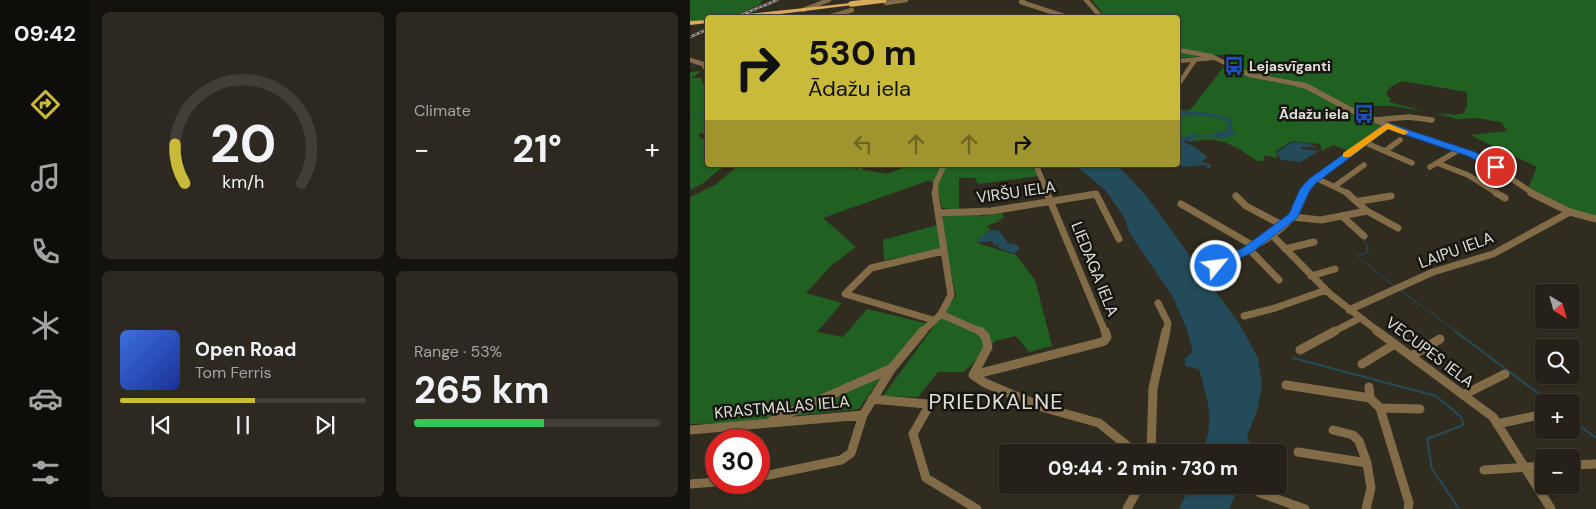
<!DOCTYPE html>
<meta charset="utf-8">
<style>
:root{--surface:#252118;--page:#2d2921;--text:#f1f3f6;--muted:#a3a3a2;--line:#423e37;--accent:#c9ba3a}
body{margin:0;font-family:"DM Sans",sans-serif;background:var(--page);color:var(--text);height:100vh;display:flex;flex-direction:column;font-size:19px;white-space:nowrap}
*{box-sizing:border-box;margin:0}
p{font-size:16px;color:var(--muted)}
.icon{flex:none;width:28px;height:28px;fill:none;stroke:currentColor;stroke-width:2;stroke-linecap:round;stroke-linejoin:round}
.map{position:relative;flex:1;overflow:hidden}
.details{display:flex;flex-direction:column;gap:12px;padding:12px;background:#14120d;width:600px}
.details>*{flex:none}
.banner{position:absolute;left:15px;top:15px;width:475px;height:152px;border-radius:5px;box-shadow:0 1px 4px #0004,0 0 0 1px var(--line);background:#c9ba3a;color:#111;overflow:hidden}
.needle{width:32px;rotate:143deg}
.controls{position:absolute;left:845px;top:284px;display:grid;gap:10px}
.controls a{display:grid;place-items:center;width:45px;height:45px;border-radius:5px;background:var(--surface);box-shadow:0 1px 4px #0004,0 0 0 1px var(--line);font-size:25px}
.speed{position:absolute;left:15px;top:429px;display:flex;gap:10px;font-size:25px;font-weight:700;text-align:center}
.speed>*{display:grid;place-content:center;width:65px;height:65px;border-radius:50%;background:var(--surface);box-shadow:0 1px 4px #0004,0 0 0 1px var(--line);line-height:1}
.speed .limit{border:8px solid #d22;background:#fff;color:#111}
.pin{position:absolute;display:grid;place-items:center;width:42px;height:42px;color:#fff;margin:-21px;border:2px solid #fff;border-radius:50%;box-shadow:0 1px 5px #0007}
.me{position:absolute;width:55px;margin:-28px;rotate:61deg;stroke-linejoin:round;filter:drop-shadow(0 0 4px #0008)}
.turn{display:flex;align-items:center;gap:18px;height:105px;padding:0 20px;font-size:22px}
.turn .icon{width:65px;height:65px;stroke-width:2.5}
.turn b{display:block;font-size:35px;line-height:42px}
.lanes{display:flex;align-items:center;height:48px;padding:0 20px;background:#0003;justify-content:center;gap:25px;direction:ltr}
.lanes .off{opacity:.35}
.big{font-size:38px;font-weight:700;line-height:1.1}
.details .tile{flex:1;display:flex;flex-direction:column;justify-content:center;gap:8px;min-width:0;padding:0 18px;border-radius:8px;background:var(--page)}
.details .dial{align-items:center;gap:0}
.dial svg{height:130px;overflow:visible;fill:none;stroke:var(--line);stroke-width:7;stroke-linecap:round;text-anchor:middle}
.dial text{fill:var(--text);stroke:none}
.song{display:flex;align-items:center;gap:15px}
.cover{width:60px;height:60px;border-radius:8px;background:linear-gradient(135deg,hsl(220 70% 55%),hsl(230 70% 35%))}
.played{height:5px;border-radius:2px;background:linear-gradient(90deg,var(--accent) 55%,var(--line) 55%)}
.keys{display:flex;justify-content:space-around;direction:ltr}
.heat{display:flex;justify-content:space-between;align-items:center;font-size:28px;direction:ltr}
.charge{height:8px;border-radius:4px;background:linear-gradient(90deg,#34c759 53%,var(--line) 0)}
.details .tiles{flex:1;display:grid;gap:12px;grid-template-columns:repeat(2,1fr)}
.trip{position:absolute;left:309px;top:444px;width:288px;height:50px;border-radius:5px;background:var(--surface);box-shadow:0 1px 4px #0004,0 0 0 1px var(--line);font-weight:700;line-height:50px;text-align:center}
main{display:flex;flex:1;min-height:0}
.dock{display:flex;flex-direction:column;width:90px;justify-content:space-around;align-items:center;background:#0f0d0a;color:var(--muted)}
.dock .icon{width:35px;height:35px}
.dock .on{color:var(--accent)}
.dock b{font-size:22px;color:var(--text)}
.map>svg:first-child{display:block}
</style>
<main>
<nav class="dock">
<b>09:42</b>
<svg class="icon on" aria-label="directions" viewBox="0 0 24 24"><path d="M12 3l9 9-9 9-9-9zM9 14v-3h6M13 9l2 2-2 2"/></svg>
<svg class="icon" aria-label="music" viewBox="0 0 24 24"><path d="M9 18V5l10-2v13"/><circle cx="6" cy="18" r="3"/><circle cx="16" cy="16" r="3"/></svg>
<svg class="icon" aria-label="phone" viewBox="0 0 24 24"><path d="M5 4h4l2 5-3 2q2 4 5 5l2-3 5 2v4C11 20 4 13 5 4z"/></svg>
<svg class="icon" aria-label="climate" viewBox="0 0 24 24"><path d="M12 3v18M4 7l16 10M4 17L20 7"/></svg>
<svg class="icon" aria-label="car" viewBox="0 0 24 24"><path d="M5 17H2v-5l4-1 3-4h7l3 4 3 1v5h-3M9 17h6M6 11h13"/><circle cx="7" cy="17" r="2"/><circle cx="17" cy="17" r="2"/></svg>
<svg class="icon" aria-label="filters" viewBox="0 0 24 24"><path d="M4 7h16M4 17h16"/><circle cx="9" cy="7" r="2"/><circle cx="15" cy="17" r="2"/></svg>
</nav>
<section class="details">
<div class="tiles">
<div class="tile dial"><svg viewBox="0 0 100 80">
<path d="M14 69A42 42 0 1 1 86 69"/>
<path d="M14 69A42 42 0 0 1 8 45" stroke="#c9ba3a"/>
<text x="50" y="56" font-size="32" font-weight="700">20</text>
<text x="50" y="72" font-size="11">km/h</text>
</svg></div>
<div class="tile"><p>Climate</p>
<div class="heat"><a>−</a><b class="big">21°</b><a>+</a></div>
</div>
<div class="tile">
<div class="song"><i class="cover"></i><div><b>Open Road</b><p>Tom Ferris</p></div></div>
<div class="played"></div>
<div class="keys"><svg class="icon" aria-label="previous" viewBox="0 0 24 24"><path d="M18 5L8 12l10 7zM5 5v14"/></svg><svg class="icon" aria-label="pause" viewBox="0 0 24 24"><path d="M8 5v14M16 5v14"/></svg><svg class="icon" aria-label="next" viewBox="0 0 24 24"><path d="M6 5l10 7-10 7zM19 5v14"/></svg></div>
</div>
<div class="tile"><p>Range · 53%</p><b class="big">265 km</b><div class="charge"></div></div>
</div>
</section>
<div class="map">
<svg width="906" height="509" viewBox="0 0 906 509">
<rect width="100%" height="100%" fill="#312c20"/>
<path fill="#206122" d="M0,0H73L70,2L71,4L42,17L18,18L17,20L0,22Z
M402,0H906V217L888,212L838,188L847,167L780,135L817,131L811,122L785,118L768,119L745,113L765,115L774,113L777,107V92L712,81L699,88L696,94L701,99L699,102L734,111L702,106H676L683,110L679,112L693,126L659,151L643,145L632,151L630,144L602,141L586,151L587,158L575,155L573,161H567C544,145 530,135 500,142L488,135V111L500,110L544,54L488,58V18L418,17L419,15L413,14Z
M12,71L2,78H12V84L17,83V129L8,135L10,138L17,140L18,165H35L12,184L0,190V72Z
M49,165H146L197,174L221,165H342L348,176L288,184L285,178H269V210L252,208L247,187L240,180L133,218L166,247L143,264L116,293L152,303L127,332L153,337L177,309L239,324L200,364L169,409L34,423L0,424V197L25,185Z
M297,213L288,217L312,213L314,218L304,220H312L297,226L300,229L287,243L326,255L345,280L362,346L339,352L326,336L305,341L274,372H248L228,397L193,396L266,296L256,249L194,260L193,240L251,224L254,215Z"/>
<path fill="#244b5a" d="M488,110L519,113L539,118L543,124L541,128L545,130L541,132L546,134C532,143 515,133 503,138L504,140L501,142L497,140L494,142C504,146 510,150 518,158L511,161L520,164L521,167L517,168L516,165L492,167L488,161V141C499,133 509,133 522,137L521,134L529,137L523,133L536,131L539,123C523,113 506,116 488,116Z
M603,142L617,143L626,147H611V149L629,151L610,162L591,160L587,152Z
M385,165H427L455,194L550,325L568,358L572,385L567,411L557,436L563,452H513C525,418 518,402 509,369L495,366V358L503,352L497,330L483,297L440,234L434,217L416,191Z
M301,230L309,231L318,243L325,244L329,247V249L324,254L307,247L310,245H304L302,241L288,243V239Z
M501,485H555L553,493L547,491L539,509H489Z"/>
<g fill="none" stroke-linecap="round" stroke-linejoin="round">
<path stroke="#244b5a" stroke-width="1" d="M138,15L160,9
M0,67L9,64
M0,117L18,110
M671,238L677,245L678,252L667,256L705,287
M711,291L767,332"/>
<path stroke="#244b5a" stroke-width="2" d="M765,331L860,402
M603,358L746,396L770,416L774,424L771,426L737,439L742,469L769,509
M881,419L906,438"/>
<path stroke="#826c48" stroke-width="4.5" d="M333,0L331,2L380,18
M396,0L412,18
M196,3L216,0
M113,10L139,0
M136,18L162,10
M488,50L521,56L560,75L613,85
M0,60L13,64L18,73
M488,61L522,58
M488,85L505,60"/>
<path stroke="#826c48" stroke-width="5.5" d="M607,84L616,86L659,109L697,125L791,158L844,194
M685,120L719,117L742,120
M16,133H18
M674,142L722,163
M695,151L710,140
M747,163L778,175L808,194
M166,165L171,166
M346,165L358,194
M740,167L769,150
M626,178L659,194
M645,186L674,165
M245,194L246,183L254,165
M614,194L623,181L697,125"/>
<path stroke="#826c48" stroke-width="7" d="M357,193L415,332
M806,193L815,198
M841,193L880,212L906,219
M546,196L556,206L592,225
M670,201L701,196
M491,204L562,245
M677,211L708,228
M249,213L301,211L406,194L429,239
M602,217L631,220L677,211L657,193
M653,217L674,236
M581,234L640,294L689,332
M595,249L624,242
M557,250L561,251L589,280
M621,276L645,269
M538,277L526,264C553,252 587,238 605,214C609,207 612,200 615,193
M468,303L478,323L476,332
M659,310L743,272L803,254L880,212
M251,314L291,332
M554,316L585,308L636,290
M243,320L155,294L181,268L253,251
M232,332L251,314L261,295L245,193
M643,332L670,318"/>
<path stroke="#826c48" stroke-width="9" d="M687,331L803,417L861,509
M610,350L645,331
M721,356L750,339
M672,364L705,344
M283,375L298,347L295,336L290,331
M283,375L408,343L414,341L417,337L415,331
M283,375L295,383L355,408L409,423L445,452
M596,385L680,398L690,408L719,503L718,509
M679,387L680,398
M773,395L815,374
M182,399L237,404L239,406L223,434L236,478L287,509
M690,408L730,409
M81,421L202,368
M807,424L854,414
M0,430L173,415L202,368L233,331
M643,430L663,435L669,441L677,463L681,488L676,509
M461,452L463,388L476,331
M608,452L677,463
M881,465L906,464
M794,470L854,466
M69,477L151,460L161,453L173,415
M0,484L26,482
M570,493L615,509
M437,509L450,485"/>
<path fill="#d7aa5c" fill-rule="evenodd" d="M161,3H163V5L58,18L55,16L58,14Z
M18,20V23L0,25V21Z"/>
<defs>
<path id="rail" d="M44,18L87,0
M0,37L18,29"/>
</defs>
<use href="#rail" stroke="#9d9a91" stroke-width="2.5"/>
<use href="#rail" stroke="#171510" stroke-width="1" stroke-dasharray="2.5" stroke-linecap="butt"/>
<path stroke="#d7aa5c" stroke-width="5.5" d="M161,4L194,0
M46,18L58,16"/>
</g>
<path fill="#1a73e8" stroke="#114b97" d="M697,123L785,152L811,167L806,170L803,169L778,156L698,129L626,183L620,190L607,218L561,253L532,266L530,269H522L521,266L522,262L553,248L599,214L610,189L619,179Z"/>
<path fill="#f59e0b" d="M697,123L719,132L714,135L698,129L660,157H653V153Z"/>
<defs>
<symbol id="bus-bare" viewBox="-9 -9 18 18"><path d="M-5-6H5V4H4V6H2V4H-2V6H-4V4H-5ZM-3.5-4V0h7V-4ZM-3.5 1.2v1.5H-2V1.2ZM2 1.2v1.5H3.5V1.2Z" fill="#1a4fb4" stroke="#171510" stroke-width="2.5" paint-order="stroke"/></symbol>
</defs>
<g fill-rule="evenodd">
<use href="#bus-bare" x="530" y="52" width="28" height="28"/>
<use href="#bus-bare" x="660" y="100" width="28" height="28"/>
</g>
<g text-anchor="middle" dominant-baseline="central" stroke-width="5" stroke-linejoin="round" paint-order="stroke">
<g font-size="14" font-weight="bold" fill="#e1ded7" stroke="#171510" text-anchor="start">
<text x="559" y="66">Lejasvīganti</text>
<text x="659" y="114" text-anchor="end">Ādažu iela</text>
</g>
<g font-size="16" fill="#e1ded7" stroke="#171510">
<text transform="translate(326 192) rotate(-8)">VIRŠU IELA</text>
<text transform="translate(766 250) rotate(-20)">LAIPU IELA</text>
<text transform="translate(405 269) rotate(68)">LIEDAGA IELA</text>
<text transform="translate(740 352) rotate(37)">VECUPES IELA</text>
<text transform="translate(92 407) rotate(-5)">KRASTMALAS IELA</text>
</g>
<g font-size="22" letter-spacing="1" fill="#e1ded7" stroke="#171510">
<text x="306" y="401">PRIEDKALNE</text>
</g>
</g>
</svg>
<div class="controls">
<a><svg class="needle" viewBox="-14 -14 28 28"><path d="M0-13l5 13h-10z" fill="#e53935"/><path d="M0 13l5-13h-10z" fill="#a3a3a2"/></svg></a>
<a><svg class="icon" aria-label="search" viewBox="0 0 24 24"><circle cx="10" cy="10" r="6"/><path d="M15 15l6 6"/></svg></a>
<a>+</a>
<a>−</a>
</div>
<div class="speed"><div class="limit">30</div></div>
<div class="pin" style="left:806px;top:167px;background:#d93025"><svg class="icon" aria-label="arrive" viewBox="0 0 24 24"><path d="M6 21V4h12l-3 4 3 4H6"/></svg></div>
<svg class="me" style="left:526px;top:266px" viewBox="-20 -20 40 40"><circle r="17" fill="#1a73e8" stroke="#fff" stroke-width="3"/><path d="M0-11L8 9 0 5-8 9z" fill="#fff"/></svg>
<div class="trip">09:44 · 2 min · 730 m</div>
<div class="banner">
<div class="turn"><svg class="icon" aria-label="right" viewBox="0 0 24 24"><path d="M7 20v-9h11M14 6l5 5-5 5"/></svg><div><b>530 m</b>Ādažu iela</div></div>
<div class="lanes"><svg class="icon off" aria-label="left" viewBox="0 0 24 24"><path d="M17 20v-9H6M10 6l-5 5 5 5"/></svg><svg class="icon off" aria-label="ahead" viewBox="0 0 24 24"><path d="M12 20V5M6 11l6-6 6 6"/></svg><svg class="icon off" aria-label="ahead" viewBox="0 0 24 24"><path d="M12 20V5M6 11l6-6 6 6"/></svg><svg class="icon" aria-label="right" viewBox="0 0 24 24"><path d="M7 20v-9h11M14 6l5 5-5 5"/></svg></div>
</div>
</div>
</main>
